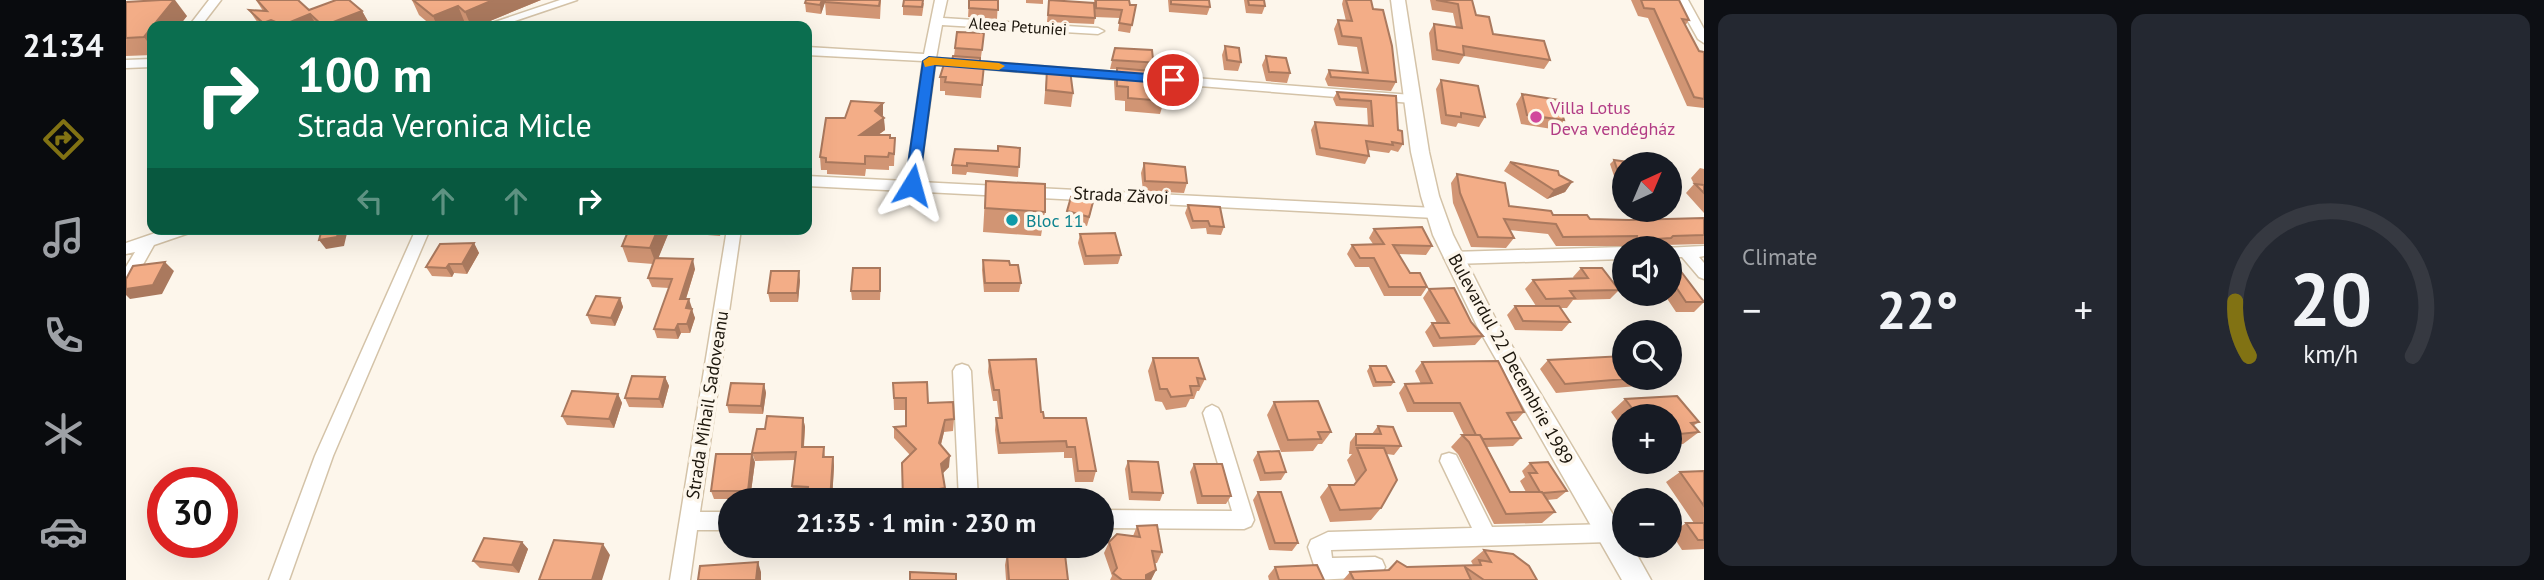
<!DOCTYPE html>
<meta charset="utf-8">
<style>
:root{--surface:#171b24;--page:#242831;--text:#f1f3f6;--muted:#9ea1a6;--line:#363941;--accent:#817213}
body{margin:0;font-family:"PT Sans",sans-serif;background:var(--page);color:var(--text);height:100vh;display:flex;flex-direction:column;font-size:26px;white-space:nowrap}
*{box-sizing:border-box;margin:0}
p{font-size:23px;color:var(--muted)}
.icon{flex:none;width:38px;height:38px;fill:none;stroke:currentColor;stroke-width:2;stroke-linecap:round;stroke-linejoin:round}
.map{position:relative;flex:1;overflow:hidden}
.details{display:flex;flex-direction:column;gap:14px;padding:14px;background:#0d0f14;width:840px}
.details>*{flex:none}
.guide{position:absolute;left:21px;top:21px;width:665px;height:214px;border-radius:14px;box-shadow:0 7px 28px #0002;background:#0b6e4f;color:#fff;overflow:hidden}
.needle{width:46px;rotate:44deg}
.controls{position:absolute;left:1486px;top:152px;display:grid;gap:14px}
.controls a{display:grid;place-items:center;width:70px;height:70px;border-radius:50%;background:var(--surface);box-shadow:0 7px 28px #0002;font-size:35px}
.speed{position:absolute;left:21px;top:467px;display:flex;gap:14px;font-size:35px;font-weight:700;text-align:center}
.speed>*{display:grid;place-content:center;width:91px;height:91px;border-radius:50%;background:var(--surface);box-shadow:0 7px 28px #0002;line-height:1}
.speed .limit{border:10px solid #d22;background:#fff;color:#111}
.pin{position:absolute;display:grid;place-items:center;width:60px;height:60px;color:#fff;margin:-30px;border:4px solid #fff;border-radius:50%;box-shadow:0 2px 7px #0007}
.me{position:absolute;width:77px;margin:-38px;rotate:8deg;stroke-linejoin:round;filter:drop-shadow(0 0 5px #0008)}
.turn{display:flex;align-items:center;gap:24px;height:147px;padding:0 35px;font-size:32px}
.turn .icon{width:91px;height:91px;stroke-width:2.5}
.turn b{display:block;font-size:49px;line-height:60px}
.lanes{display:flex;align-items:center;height:66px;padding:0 35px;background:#0003;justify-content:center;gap:35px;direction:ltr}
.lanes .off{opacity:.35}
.big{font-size:52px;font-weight:800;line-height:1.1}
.details .widget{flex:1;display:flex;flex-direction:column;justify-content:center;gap:10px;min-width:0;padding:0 24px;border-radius:14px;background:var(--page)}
.details .dial{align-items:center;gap:0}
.dial svg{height:182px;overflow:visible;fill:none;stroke:var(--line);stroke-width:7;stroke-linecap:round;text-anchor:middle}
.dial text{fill:var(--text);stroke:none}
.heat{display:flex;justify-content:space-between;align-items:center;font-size:38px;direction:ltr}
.details .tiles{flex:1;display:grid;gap:14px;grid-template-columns:repeat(2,1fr)}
.trip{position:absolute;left:592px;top:488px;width:396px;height:70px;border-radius:35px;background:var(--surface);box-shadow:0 7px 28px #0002;font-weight:800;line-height:70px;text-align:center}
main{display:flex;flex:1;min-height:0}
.tabs{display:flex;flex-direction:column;width:126px;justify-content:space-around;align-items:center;background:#090b0e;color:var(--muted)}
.tabs .icon{width:49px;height:49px}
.tabs .current{color:var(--accent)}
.tabs b{font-size:32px;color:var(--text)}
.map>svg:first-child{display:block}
</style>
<main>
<nav class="tabs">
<b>21:34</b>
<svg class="icon current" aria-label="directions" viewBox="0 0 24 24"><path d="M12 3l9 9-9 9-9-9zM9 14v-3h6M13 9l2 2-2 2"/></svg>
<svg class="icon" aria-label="music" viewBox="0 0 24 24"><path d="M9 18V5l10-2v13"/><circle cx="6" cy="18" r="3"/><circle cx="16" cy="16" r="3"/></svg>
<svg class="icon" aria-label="phone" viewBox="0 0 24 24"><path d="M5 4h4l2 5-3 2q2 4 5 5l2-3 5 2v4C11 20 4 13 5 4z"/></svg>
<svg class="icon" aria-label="climate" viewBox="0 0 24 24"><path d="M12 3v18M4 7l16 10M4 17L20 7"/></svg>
<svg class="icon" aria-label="car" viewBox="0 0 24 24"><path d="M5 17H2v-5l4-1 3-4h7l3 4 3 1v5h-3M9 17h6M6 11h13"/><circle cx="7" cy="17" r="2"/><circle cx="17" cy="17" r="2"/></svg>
</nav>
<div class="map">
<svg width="1578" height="580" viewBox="0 0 1578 580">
<rect width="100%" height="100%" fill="#fdf6eb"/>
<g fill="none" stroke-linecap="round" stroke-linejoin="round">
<defs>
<path id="minor" d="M83,0H95L75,26H63Z
M434,0H451L374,26H357Z
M809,0H821L817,18L972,28L978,31L972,34L816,25L810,58L1286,95L1292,99L1286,103L809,65L793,182L1309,208L1316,213L1309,218L681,186V176L780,181L797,61L681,55V47L798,54Z
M1550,0H1562L1578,29V43L1572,39Z
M26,59V67L0,68V60Z
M41,229H65L63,233L28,245L6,284L0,286V267L9,252L0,254V243Z
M290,229H304L207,456L163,580H143L189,456Z
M601,229H615L574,512H604V530H571L564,580H544Z
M1578,246V256L1573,257L1578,263V279L1573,277L1556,257H1544V248H1538Z
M1498,247L1501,248H1498V259L1326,264L1318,258L1326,252Z
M836,364L842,366L845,371L852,500H833L827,371L830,366Z
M1086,405L1092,408L1095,413L1128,520L1125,526L1118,529L975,528V510L1106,511L1077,413L1080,408Z
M1323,453L1330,455L1366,527L1484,524L1491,526L1494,533L1491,540L1484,542L1205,550L1206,558L1249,557L1256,560L1259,567L1256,574L1249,577L1188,580L1189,568L1182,547L1185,540L1202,532L1346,528L1314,461L1316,455Z"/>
<path id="major" d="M1265,0H1279L1303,152L1313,196L1327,235L1368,316L1498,533V546H1506L1525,580H1496L1351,326L1307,235L1295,196L1285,152Z"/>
</defs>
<use href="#minor" stroke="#d4c3a8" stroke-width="3"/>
<use href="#major" stroke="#d4c3a8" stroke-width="3"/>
<use href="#minor" fill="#fff" fill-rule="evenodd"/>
<use href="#major" fill="#fff" fill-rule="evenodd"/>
</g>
<path fill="#d19574" d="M130,0L183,10L236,11L244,25L241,26H134L123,10L137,11Z
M286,0H415L352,26H343L339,23L332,26H306L293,15Z
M680,0H755L754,19L700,15L699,2L695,14L680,12L679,3Z
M843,0H872L871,19L842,17Z
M900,0H917V4L900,3Z
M923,0L969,16L968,0H1003L1004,5H1010L1004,33L992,31L994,18L969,17L968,24L921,22Z
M1042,0H1083L1084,7L1081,15L1043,12Z
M1118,0H1138L1139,6L1136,14L1120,13Z
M1217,0H1245L1270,82L1265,91L1202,86L1199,79L1203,70L1236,73L1231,47L1212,45L1208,29L1212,20L1220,21L1216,4Z
M1304,0H1346L1350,15L1367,34L1424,60L1418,69L1338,56L1333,64L1306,60L1303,33L1308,24L1330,27L1327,13L1306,10Z
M1505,0H1553L1563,20L1559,26L1573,51L1578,52V108L1561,106L1522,18L1512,16Z
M0,2L61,16L53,26H26V55L0,56Z
M798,3L796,16L777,15V6Z
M857,43L854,64L858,65L855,98L819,95V91H814V77L825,65L828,56L829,48Z
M1099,46L1115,62L1112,71L1098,70L1096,55Z
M989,48L1027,59L1034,63L1032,72L1038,101L1034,114L999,111V101L989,100L988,82L991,69H984Z
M1140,56L1164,73L1161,83L1140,81L1136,65Z
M921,68L947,93L945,107L918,104Z
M1315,80L1359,117L1353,127L1332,123L1330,127L1315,124L1310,89Z
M1211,92L1270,96L1272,130L1277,144L1272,152L1265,150L1263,153L1242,150L1243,156L1239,164L1190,155L1185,130L1189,122L1242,126L1241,108L1210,106L1207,99Z
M1396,94L1438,120L1432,130L1395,124L1390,104Z
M757,115L759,130L752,135L769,138L768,166H763V170L740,169L739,176L701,174V170H695L694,157L719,118Z
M894,148L892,177L841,172L840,175L826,174V165L872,151Z
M1488,160L1498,164V181L1489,179L1484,164Z
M1384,162L1433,175L1446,182L1439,192L1421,199L1378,171Z
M1018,163L1061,183L1058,193L1017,191L1015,173Z
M1574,168L1578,169V213L1560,193L1568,184L1565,178Z
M1331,174L1383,206L1427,215L1464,219L1503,220L1578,218V244L1538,245L1536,248H1537H1502V246H1430L1422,234L1383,230L1388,238L1380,248L1345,247L1327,203L1325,183Z
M860,181L919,212L915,236L857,232Z
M945,197L965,212L961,226L940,220Z
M1062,205L1098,227L1095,235L1081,234L1080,228L1065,229L1059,213Z
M503,229H596L594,236L543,232L532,258L569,269L560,299L569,318L564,333H555L552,339L531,338L528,329L543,288L526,287L522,278L527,264L502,262L496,246Z
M1248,229L1306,246L1300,255L1272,254L1284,273L1301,287L1295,296H1258L1243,267H1229L1221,254L1226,245L1247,244L1243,238Z
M954,234L995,255L992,264L958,265L952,243Z
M348,243L353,253L341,274L328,273L326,277L306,276L300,267Z
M1544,257L1578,302L1568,312H1550L1538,294H1544Z
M857,260L884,265L895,283L893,292H858L856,270Z
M1455,268L1493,290L1484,299L1447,300L1441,308H1434L1444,322L1436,331L1389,330L1381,315L1389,306H1410L1399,289L1407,280L1448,279L1447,277Z
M755,277L754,300H726L725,291Z
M674,280L672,302H644L642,293Z
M1303,289L1345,322L1357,336L1349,345L1307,347L1299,332L1306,323H1311L1297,298Z
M494,298L497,307L489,326L465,324L461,315Z
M1027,358L1079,379L1073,391H1071L1068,399H1064L1060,407L1040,410L1036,402L1029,401L1022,371Z
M863,360L915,412L918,418H960L970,471L967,482H949L946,458H938V452L872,454L869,430L870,418H873L871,401H867L862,372Z
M1422,360L1498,378H1519L1511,386L1430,393L1414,369Z
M1296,362L1398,412L1390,421H1386L1395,438L1387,446L1361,447L1384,492H1400L1394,481L1399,477L1396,471L1404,463L1441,491L1431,499L1421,500L1429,512L1416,523L1368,524L1332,454L1325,447L1336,435H1338L1327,412H1281L1273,393L1279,384H1295L1289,371Z
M1244,366L1268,382L1265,386L1247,387L1241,371Z
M539,377L543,386L537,408L503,407L499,398Z
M767,383L802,403L828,419L827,431L818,432L815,445L823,467L817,473L819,488V499L809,500L784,455L768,438V427L780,426V410H768Z
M638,384L640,393L637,414L603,413L601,405Z
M492,394L496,403L488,428L441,425L436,416Z
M1499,399L1573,422L1567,426L1573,432L1557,444L1544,446V416H1498V430L1485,412Z
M1148,402L1205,432L1196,444H1192L1187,451L1155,452L1141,415Z
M677,418L679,427L678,447H698L699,457H707L708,466L706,500H681V495L668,494L666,486L669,460L629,461L626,453L639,429Z
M1252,426L1275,446L1268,455L1261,454L1255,508L1245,520L1204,522L1194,497L1203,485H1228L1230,482L1221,460L1226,454H1223L1224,442L1230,434H1246Z
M1132,452L1160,472L1155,480L1134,481L1127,460Z
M1002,461L1037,493L1034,501L1003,500L999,469Z
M629,462L624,499H588L585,491Z
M1068,464L1105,496L1100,504H1071L1064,472Z
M1578,471V549L1556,550L1545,533L1560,523H1568L1540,482L1554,472Z
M1132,492L1172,543L1166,551L1143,550L1127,500Z
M1011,526L1036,552L1031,563H1029L1030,570L1025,580H984L986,576L978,553L983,542L1007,536Z
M396,542L402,549L393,573L354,568L347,561Z
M896,546H938L942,580H880L879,565L881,554H896Z
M1358,550L1411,580H1217L1224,572L1261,570L1271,561L1281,567L1347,565L1345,561Z
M1149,567L1198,580H1143L1142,576Z"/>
<path fill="#aa795e" d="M48,0H49L61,16L53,26H26Z
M367,0H415L352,26H345L339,12Z
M696,0H700L695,14L694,5Z
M332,6L339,23L332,26H311L307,16Z
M236,11L244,25L241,26H197Z
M184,14L191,26H158L157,25Z
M145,20L149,26H139L137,23Z
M26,26V48L18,37Z
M757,103V115L751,123L758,118L759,130L735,147L734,135L749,111Z
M1446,182L1439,192L1421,199L1428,190Z
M213,229H222L218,246L200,249L193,240Z
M532,229H542L543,232L530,264L524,248Z
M348,243L353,253L341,274L336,264Z
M567,259L569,269L557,308L554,299Z
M39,262L48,271L36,294L4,299L0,295V289Z
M323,264L328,273L326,277L320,268Z
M673,271L674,280L672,302L671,293Z
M494,298L497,307L489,326L485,318Z
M563,299L566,308H560Z
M566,309L569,318L564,333L561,324Z
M552,324L555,333L552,339L549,330Z
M539,377L543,386L537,408L533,399Z
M638,384L640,393L637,414L635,406Z
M492,394L496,403L488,428L483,419Z
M677,418L679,427L677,455L676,447Z
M819,420L818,432L812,455L813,443Z
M626,454L629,462L624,499L622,491Z
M824,456L823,467L815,475V464Z
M707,457L708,466L706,500H704Z
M396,542L402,549L393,573L386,565Z
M477,544L484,555L476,580H466Z
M632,562L635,572V580H630Z
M1030,570L1025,580H1017L1020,575Z"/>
<path fill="#f3ad87" stroke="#aa795e" stroke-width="2" d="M35,0H48L18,37L0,38V2Z
M131,0H172L183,10L210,0H223L236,11L197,26L184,14L157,25L145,20L137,23L123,10L141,11Z
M287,0H367L339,12L332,6L307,16Z
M680,0H696L694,5L679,3Z
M699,0H754L753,6L699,2Z
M778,0H797L796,7L777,6Z
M843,0H872V10L843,8Z
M923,0L968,3L969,18L922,15Z
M970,0H1003L1004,5H1010L1006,25L993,23L996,10L970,8Z
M1045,0H1083L1084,7L1045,4Z
M1122,0H1138L1139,6L1123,5Z
M1220,0H1245L1247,9L1257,10L1266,46L1270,82L1205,77L1203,70L1242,73L1235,38L1216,36L1212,20L1226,21Z
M1310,0H1346L1350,15L1363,17L1367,34L1418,41L1424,60L1337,46L1338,55L1311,50L1308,24L1336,28L1332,4Z
M1515,0H1553L1563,20L1556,19L1573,51L1578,52V99L1568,97L1528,9L1518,8Z
M831,32L858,33L856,50L829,48Z
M1099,46L1113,48L1115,62L1101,60Z
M989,48L1026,50L1027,59H1033L1034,63L986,60Z
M827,56L854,58V64L858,65L856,85L819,82L820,77H814L818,64L825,65Z
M1140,56L1160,58L1164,73L1143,72Z
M921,68L944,70L947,93L920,90Z
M991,68L1036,72L1038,101L1002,98V87L991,86Z
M1315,80L1352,86L1359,117L1335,113V117L1320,115Z
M1211,92L1270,96L1272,130L1276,131L1277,144L1266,142L1267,145L1240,141L1243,156L1194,148L1189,122L1247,126L1245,101L1214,99Z
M1396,94L1432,100L1438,120L1401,115Z
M725,101L757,103L749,111L758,118L734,135H764V138H769L768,154L763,153L762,157L739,156V164L700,162V158L694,157L700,118H719Z
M872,146L894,148L893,167L841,163V166L826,165L829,149L872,151Z
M1488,160L1502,162L1503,164H1498V176L1493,175Z
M1384,162L1432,171L1433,175L1446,182L1428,190Z
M1018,163L1059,167L1061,183L1019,181Z
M1331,174L1379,183L1383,206L1425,211L1427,215H1461L1464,219L1503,220L1578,218V235L1547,236L1545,238L1529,239L1537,248H1520L1514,241H1510L1511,236L1437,237L1430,224L1378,219L1388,238L1352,237L1334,193Z
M860,181L919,184V212L859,208Z
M1569,184L1578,185V193Z
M945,197L967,202L963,217L941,211Z
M1062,205L1094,207L1098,227L1084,226L1082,221H1067Z
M1296,227L1306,246L1267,245L1284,273H1294L1301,287H1263L1248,258H1234L1226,245L1258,244L1248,229Z
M196,229H213L211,237L193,240Z
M503,229H532L524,248L496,246Z
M989,233L995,255L960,256L954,234Z
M348,243L336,264H323L320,268L300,267L314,244Z
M1544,257L1578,302H1560L1548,284L1544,280Z
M529,258L567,259L554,299H563L560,308L566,309L561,324H552L549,330L528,329L546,279L522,278Z
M857,260L883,261L884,265H892L895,283H859Z
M39,262L27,285L0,289V279L7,266Z
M727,268H754V291H725Z
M1455,268H1476L1493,290L1444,291L1449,298L1420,299L1407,280L1462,278Z
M645,271H673L671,293H642Z
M1328,288L1345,322L1357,336L1314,338L1306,323H1323L1303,289Z
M470,296L494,298L485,318L461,315Z
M1389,306H1433L1444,322L1397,321Z
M1498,356V378H1511L1439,384L1422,360Z
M1027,358H1072L1079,379L1071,378L1073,386H1064L1066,395L1045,397L1041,389H1034Z
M910,359L915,412H917L918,418H960L970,471H952L949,447H941L940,441L874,443L870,418H876L873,390H868L863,360Z
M1372,361L1398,412L1381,413L1395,438L1357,439L1354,435H1350L1334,403H1288L1279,384L1306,383L1296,362Z
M1244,366H1260L1268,382H1250Z
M506,376L539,377L533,399L499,398Z
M801,382L802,403L827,402L828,419L819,420L813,443L824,456L815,464L819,488L807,490L809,500H777L776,463L790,449L768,427L780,426V398H768L767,383Z
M605,383L638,384L635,406L601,405Z
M446,391L492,394L483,419L436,416Z
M1551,396L1573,422L1565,423L1573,432L1544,435V416H1512L1499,399Z
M1192,401L1205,432H1192L1195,439L1162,440L1148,402Z
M641,416L677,418L676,447H698L697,457H707L704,500H681L682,487L666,486L670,452L626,453L631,429H639Z
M1252,426L1267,427L1275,446L1230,445V434H1255Z
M1336,435H1354L1384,492H1416L1429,512L1380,514L1343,442Z
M1231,448H1258L1271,480L1255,508L1214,510L1203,485H1228L1240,470Z
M1153,451L1160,472L1139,473L1132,452Z
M590,454H626L622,491H585Z
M1002,461L1032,462L1037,493L1006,492Z
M1422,462L1441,491L1417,493L1414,492L1403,473H1411L1404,463Z
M1068,464H1096L1105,496H1076Z
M1578,471V506L1554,472Z
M1132,492H1155L1172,543H1149Z
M1560,523H1578V540H1572Z
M1031,525L1036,552L1026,551L1030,570L1020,575V580H996L987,573L991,568L983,542L991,534L1014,537L1011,526Z
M358,538L396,542L386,565L347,561Z
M428,540L477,544L466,580H413Z
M899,546H938L942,580H883L881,554H899Z
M1358,550L1387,554L1403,566L1411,580H1358L1339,567L1345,580H1228L1224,572L1263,570L1271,561L1281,567L1355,565L1353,560L1365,562Z
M632,562L630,580H572L574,566Z
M1191,565L1198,580H1153L1149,567Z
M784,572L830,574V580H784Z"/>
<path fill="#1a73e8" stroke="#114b97" stroke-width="2" d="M803,57L1047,76L1054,80L1047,84L809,65L793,185L786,190L779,185L797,61Z"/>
<path fill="#f59e0b" d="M803,57L873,63L879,66L873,70L809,65L799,67L797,61Z"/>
<circle fill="#d1479c" stroke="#fdf6eb" stroke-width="2.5" cx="1410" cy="117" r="7"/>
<circle fill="#0f9aa8" stroke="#fdf6eb" stroke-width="2.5" cx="886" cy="220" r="7"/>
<g text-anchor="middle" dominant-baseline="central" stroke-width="7" stroke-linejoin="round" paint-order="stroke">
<g font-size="16" fill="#1c160c" stroke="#fdf6eb">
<text transform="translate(892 26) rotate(4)">Aleea Petuniei</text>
</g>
<g font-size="18" fill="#b23c85" stroke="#fdf6eb" text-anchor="start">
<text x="1424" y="107">Villa Lotus<tspan x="1424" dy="21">Deva vendégház</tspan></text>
</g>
<g font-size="18" fill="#1c160c" stroke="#fdf6eb">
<text transform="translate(995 195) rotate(3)">Strada Zăvoi</text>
<text transform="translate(1385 359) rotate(61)">Bulevardul 22 Decembrie 1989</text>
<text transform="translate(581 405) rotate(-81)">Strada Mihail Sadoveanu</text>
</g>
<g font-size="18" fill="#0d838f" stroke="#fdf6eb" text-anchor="start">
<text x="900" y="220">Bloc 11</text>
</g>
</g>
</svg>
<div class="controls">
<a><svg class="needle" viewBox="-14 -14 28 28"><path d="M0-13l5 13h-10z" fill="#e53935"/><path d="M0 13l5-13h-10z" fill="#9ea1a6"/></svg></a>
<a><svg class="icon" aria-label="sound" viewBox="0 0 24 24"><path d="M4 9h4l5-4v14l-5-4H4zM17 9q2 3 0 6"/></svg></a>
<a><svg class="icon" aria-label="search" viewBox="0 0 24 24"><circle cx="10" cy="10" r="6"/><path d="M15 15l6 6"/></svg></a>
<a>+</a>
<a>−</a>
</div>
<div class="speed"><div class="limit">30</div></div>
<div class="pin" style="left:1047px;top:80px;background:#d93025"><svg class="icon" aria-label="arrive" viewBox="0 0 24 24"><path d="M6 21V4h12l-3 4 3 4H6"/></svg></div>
<svg class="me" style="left:786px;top:185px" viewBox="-20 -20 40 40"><path d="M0-17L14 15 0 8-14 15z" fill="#1a73e8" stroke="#fff" stroke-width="4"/></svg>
<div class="trip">21:35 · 1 min · 230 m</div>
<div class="guide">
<div class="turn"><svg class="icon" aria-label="right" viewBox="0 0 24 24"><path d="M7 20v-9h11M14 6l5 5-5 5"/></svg><div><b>100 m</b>Strada Veronica Micle</div></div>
<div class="lanes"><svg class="icon off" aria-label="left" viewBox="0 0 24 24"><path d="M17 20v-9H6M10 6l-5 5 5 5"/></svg><svg class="icon off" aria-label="ahead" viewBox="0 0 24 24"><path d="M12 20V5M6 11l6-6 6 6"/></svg><svg class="icon off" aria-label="ahead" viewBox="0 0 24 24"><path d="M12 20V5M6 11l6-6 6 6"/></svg><svg class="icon" aria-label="right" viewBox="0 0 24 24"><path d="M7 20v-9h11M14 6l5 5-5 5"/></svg></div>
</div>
</div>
<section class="details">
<div class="tiles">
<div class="widget"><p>Climate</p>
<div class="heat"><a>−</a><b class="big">22°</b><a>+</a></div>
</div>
<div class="widget dial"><svg viewBox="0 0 100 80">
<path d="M14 69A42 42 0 1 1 86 69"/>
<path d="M14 69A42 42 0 0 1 8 45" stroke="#817213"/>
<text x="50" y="56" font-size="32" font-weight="700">20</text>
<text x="50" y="72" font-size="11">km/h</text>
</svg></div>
</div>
</section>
</main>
